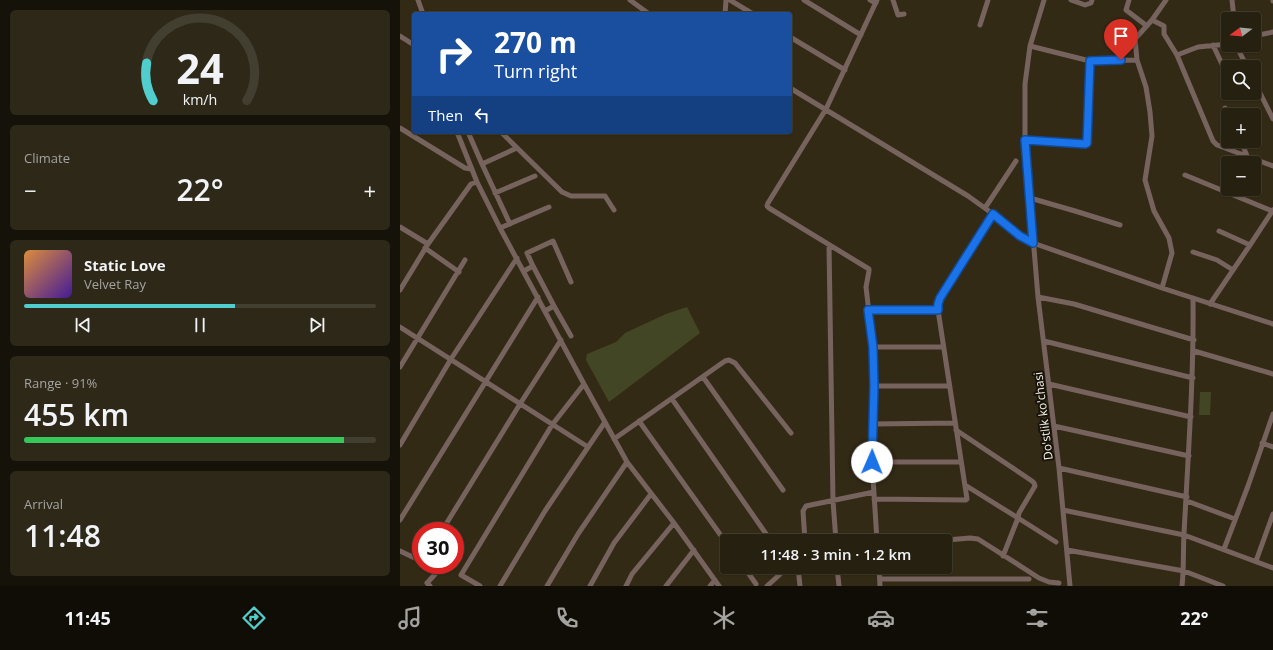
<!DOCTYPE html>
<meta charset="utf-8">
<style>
:root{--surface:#262010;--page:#2e2819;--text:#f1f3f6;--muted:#a4a39f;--line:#423e30;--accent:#52cdcd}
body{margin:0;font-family:"Open Sans",sans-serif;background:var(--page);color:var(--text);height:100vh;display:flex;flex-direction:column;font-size:15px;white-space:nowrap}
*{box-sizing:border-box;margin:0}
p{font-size:13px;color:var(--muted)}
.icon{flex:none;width:22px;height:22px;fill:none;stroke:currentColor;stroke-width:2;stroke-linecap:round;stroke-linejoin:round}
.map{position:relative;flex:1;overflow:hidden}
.drawer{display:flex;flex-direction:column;gap:10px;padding:10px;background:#151209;width:400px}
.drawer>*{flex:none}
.guide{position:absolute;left:12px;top:12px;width:380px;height:122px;border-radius:4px;box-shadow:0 1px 3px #0004,0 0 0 1px var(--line);background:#1a4fa0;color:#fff;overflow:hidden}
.needle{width:26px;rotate:254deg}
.buttons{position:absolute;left:821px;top:12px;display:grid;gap:8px}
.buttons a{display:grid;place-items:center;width:40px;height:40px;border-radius:4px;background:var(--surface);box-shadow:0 1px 3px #0004,0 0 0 1px var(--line);font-size:20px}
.speed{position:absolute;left:12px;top:522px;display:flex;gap:8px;font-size:20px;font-weight:700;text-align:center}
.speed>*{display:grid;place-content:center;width:52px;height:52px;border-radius:50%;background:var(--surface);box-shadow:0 1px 3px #0004,0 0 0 1px var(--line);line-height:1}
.speed .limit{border:6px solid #d22;background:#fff;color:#111}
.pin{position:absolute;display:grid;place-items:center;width:34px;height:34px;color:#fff;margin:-41px -17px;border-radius:50% 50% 50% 0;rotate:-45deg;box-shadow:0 0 4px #0007}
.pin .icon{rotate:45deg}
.me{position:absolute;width:44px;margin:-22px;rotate:1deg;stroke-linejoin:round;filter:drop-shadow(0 0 3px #0008)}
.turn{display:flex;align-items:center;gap:14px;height:84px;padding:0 16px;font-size:18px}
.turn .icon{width:52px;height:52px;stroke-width:2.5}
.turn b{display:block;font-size:28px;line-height:34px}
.then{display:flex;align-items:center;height:38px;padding:0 16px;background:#0003;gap:8px;font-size:15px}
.big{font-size:30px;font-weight:600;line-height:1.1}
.drawer .widget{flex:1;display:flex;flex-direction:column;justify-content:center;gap:6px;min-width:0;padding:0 14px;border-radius:6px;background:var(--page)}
.drawer .dial{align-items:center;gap:0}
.dial svg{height:104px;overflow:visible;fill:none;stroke:var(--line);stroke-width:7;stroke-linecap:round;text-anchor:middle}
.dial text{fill:var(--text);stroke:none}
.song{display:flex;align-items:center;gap:12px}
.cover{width:48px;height:48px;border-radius:6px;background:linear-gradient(135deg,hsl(30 70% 55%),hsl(260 70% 35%))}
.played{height:4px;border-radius:2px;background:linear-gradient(90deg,var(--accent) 60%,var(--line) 60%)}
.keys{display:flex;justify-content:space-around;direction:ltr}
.heat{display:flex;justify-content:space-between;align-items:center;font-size:22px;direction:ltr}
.charge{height:6px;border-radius:3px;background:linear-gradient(90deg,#34c759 91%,var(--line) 0)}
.trip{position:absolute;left:320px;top:534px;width:232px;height:40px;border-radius:4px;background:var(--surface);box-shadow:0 1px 3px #0004,0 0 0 1px var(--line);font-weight:600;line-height:40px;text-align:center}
.tabs{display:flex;height:64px;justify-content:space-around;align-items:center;background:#0f0d06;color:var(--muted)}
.tabs .icon{width:28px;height:28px}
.tabs .active{color:var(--accent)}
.tabs b{font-size:18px;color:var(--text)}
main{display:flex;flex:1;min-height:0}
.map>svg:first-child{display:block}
</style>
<main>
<section class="drawer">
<div class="widget dial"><svg viewBox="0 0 100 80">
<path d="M14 69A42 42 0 1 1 86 69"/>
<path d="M14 69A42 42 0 0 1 9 40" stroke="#52cdcd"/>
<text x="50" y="56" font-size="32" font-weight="700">24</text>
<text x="50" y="72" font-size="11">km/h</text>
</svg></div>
<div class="widget"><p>Climate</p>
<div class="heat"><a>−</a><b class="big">22°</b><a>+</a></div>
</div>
<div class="widget">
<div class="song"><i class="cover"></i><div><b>Static Love</b><p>Velvet Ray</p></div></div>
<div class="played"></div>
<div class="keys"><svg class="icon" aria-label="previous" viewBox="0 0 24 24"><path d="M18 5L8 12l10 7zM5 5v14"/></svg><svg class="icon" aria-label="pause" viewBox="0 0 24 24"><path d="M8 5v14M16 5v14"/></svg><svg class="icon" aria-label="next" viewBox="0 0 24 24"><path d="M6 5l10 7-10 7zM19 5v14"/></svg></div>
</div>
<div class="widget"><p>Range · 91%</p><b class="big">455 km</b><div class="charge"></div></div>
<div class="widget"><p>Arrival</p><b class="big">11:48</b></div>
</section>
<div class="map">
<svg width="873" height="586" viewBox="0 0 873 586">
<rect width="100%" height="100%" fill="#332a16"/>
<path fill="#434624" d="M287,307L300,333L209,402L186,360L187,354L216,342L225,333L266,314Z
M800,392H811L810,415H799Z"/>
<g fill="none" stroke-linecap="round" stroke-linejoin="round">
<path stroke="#77635e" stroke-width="5" d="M18,0L23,14
M230,0L249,14
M330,0L353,14
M404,0L461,35
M470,0L476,3
M493,0L498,15L504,14
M644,0L630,46L625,84V140L638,297L659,468L670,586
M671,0L685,5L691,3L692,0
M729,0L726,10L747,26
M832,0L834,19
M873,0V1
M325,14L326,0
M752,20L764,26V34L777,55L813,141L817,145L873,166
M580,25L588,0
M0,36L14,45
M854,36L873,32
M390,37L445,70
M813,45L828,77
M836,45L847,67
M630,46L690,61L737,60
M777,55L798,47L828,44
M854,81L873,119
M390,88L568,196L593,214L620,236L633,243L762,288L873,324
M825,108L828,115
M0,128L65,168L71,169
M57,132L77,182L100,228L184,384L227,462L274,523L319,586
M68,132L82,164
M101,132L162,192L171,196H205L214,210
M625,140L685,144L687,143L690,61
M841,141L847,156
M785,175L872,211
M95,193L135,176
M630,198L675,211L720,225
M585,208L616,161
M110,224L82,164L117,148
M0,227L28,244
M100,228L149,207
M819,231L850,245
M429,245L433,501L436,541
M25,248L59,272
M793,252L817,260L833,270
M133,266L154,306
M124,271L133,266L127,253L153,241L171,282
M762,288L772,253L769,238L754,211L745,180L752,136L750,112L746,87L737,60L735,39L752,20L766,0
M0,290L28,244L71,184L77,182
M638,297L674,304L794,340
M810,304L850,245L873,210
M468,310H538
M145,311L154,306L171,336
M0,327L188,447
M644,341L793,378
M473,347H543
M794,351L873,374
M0,367L65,260
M303,377L383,490
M649,384L791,417
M474,386H549
M272,399L371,541
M239,421L327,544
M473,424L554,423
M654,426L789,456
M556,430L632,481L634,483L635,486L619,513L618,518L565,485
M214,439L325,361L329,360L335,363L391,433
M862,443L873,447
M0,445L51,359L117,258
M472,462H561
M659,468L787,497
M474,499L566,500L567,499L538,310V304L540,298L593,214
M787,501L835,519
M663,510L784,535L873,568
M0,520L138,297
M43,529L120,404L161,340
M477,540H547L570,538L578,539L639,578L649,582L659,583
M405,541L403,511L406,506L474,492
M477,541L472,462L474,386L473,347L466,287L469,271V269L369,208L367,206L368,203L426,109L477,0
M824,549L848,486L873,414
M667,550L784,571L823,586
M0,551L21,561
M603,556L618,518L656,542
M856,561L873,514
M28,565L39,570L27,583L30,586
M344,567L356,584
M398,567L400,586
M437,567L439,586
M479,567L480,586
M480,579H629
M80,586L61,575L152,425L184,384
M100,586L145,511L205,422
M147,586L178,534L227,462
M190,586L214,543L251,494
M226,586L232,574L274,523
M266,586L294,550
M310,586L315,580
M367,586L388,567
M782,586C784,569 783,552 784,534C788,456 794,377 793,298"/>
</g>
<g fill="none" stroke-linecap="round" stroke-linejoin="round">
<defs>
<path id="route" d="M472,462L474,386L473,347L468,310H538V304L540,298L593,214L620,236L633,243L625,140L685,144L687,143L690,61L721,60"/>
</defs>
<use href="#route" stroke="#114b97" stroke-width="10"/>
<use href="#route" stroke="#1a73e8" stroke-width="7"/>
</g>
<g text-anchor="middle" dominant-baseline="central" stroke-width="4" stroke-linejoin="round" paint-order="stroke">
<g font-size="12" fill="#f9f3e6" stroke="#17130b">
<text transform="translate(643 416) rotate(-97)">Do'stlik ko'chasi</text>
</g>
</g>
</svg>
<div class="buttons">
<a><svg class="needle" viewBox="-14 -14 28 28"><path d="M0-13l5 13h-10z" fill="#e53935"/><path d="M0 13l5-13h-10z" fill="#a4a39f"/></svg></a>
<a><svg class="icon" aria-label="search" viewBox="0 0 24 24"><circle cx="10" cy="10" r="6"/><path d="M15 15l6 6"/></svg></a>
<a>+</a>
<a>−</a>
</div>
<div class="speed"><div class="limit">30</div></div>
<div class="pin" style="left:721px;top:60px;background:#d93025"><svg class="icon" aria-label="arrive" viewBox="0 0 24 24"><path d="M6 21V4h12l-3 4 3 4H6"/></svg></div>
<svg class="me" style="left:472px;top:462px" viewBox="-20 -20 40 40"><circle r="19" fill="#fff"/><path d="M0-13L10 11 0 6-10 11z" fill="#1a73e8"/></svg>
<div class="trip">11:48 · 3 min · 1.2 km</div>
<div class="guide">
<div class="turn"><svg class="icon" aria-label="right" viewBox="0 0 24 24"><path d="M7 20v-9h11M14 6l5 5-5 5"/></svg><div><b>270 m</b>Turn right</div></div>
<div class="then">Then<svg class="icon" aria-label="left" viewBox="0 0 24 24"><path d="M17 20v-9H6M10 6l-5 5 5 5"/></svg></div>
</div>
</div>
</main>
<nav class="tabs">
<b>11:45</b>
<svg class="icon active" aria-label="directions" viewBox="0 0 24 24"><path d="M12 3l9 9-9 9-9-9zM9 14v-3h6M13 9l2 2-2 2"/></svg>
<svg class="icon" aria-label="music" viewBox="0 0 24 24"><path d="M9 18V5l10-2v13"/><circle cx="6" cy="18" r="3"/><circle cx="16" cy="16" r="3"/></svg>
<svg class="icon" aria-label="phone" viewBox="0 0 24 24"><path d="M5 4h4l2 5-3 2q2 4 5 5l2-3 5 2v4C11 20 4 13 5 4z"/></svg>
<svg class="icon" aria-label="climate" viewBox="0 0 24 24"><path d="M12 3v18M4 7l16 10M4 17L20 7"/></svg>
<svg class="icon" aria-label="car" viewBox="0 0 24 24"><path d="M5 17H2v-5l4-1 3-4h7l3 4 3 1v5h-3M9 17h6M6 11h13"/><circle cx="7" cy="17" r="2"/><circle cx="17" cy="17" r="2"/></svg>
<svg class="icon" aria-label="filters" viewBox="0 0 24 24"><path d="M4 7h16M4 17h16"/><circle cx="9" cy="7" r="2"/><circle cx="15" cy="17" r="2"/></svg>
<b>22°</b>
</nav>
